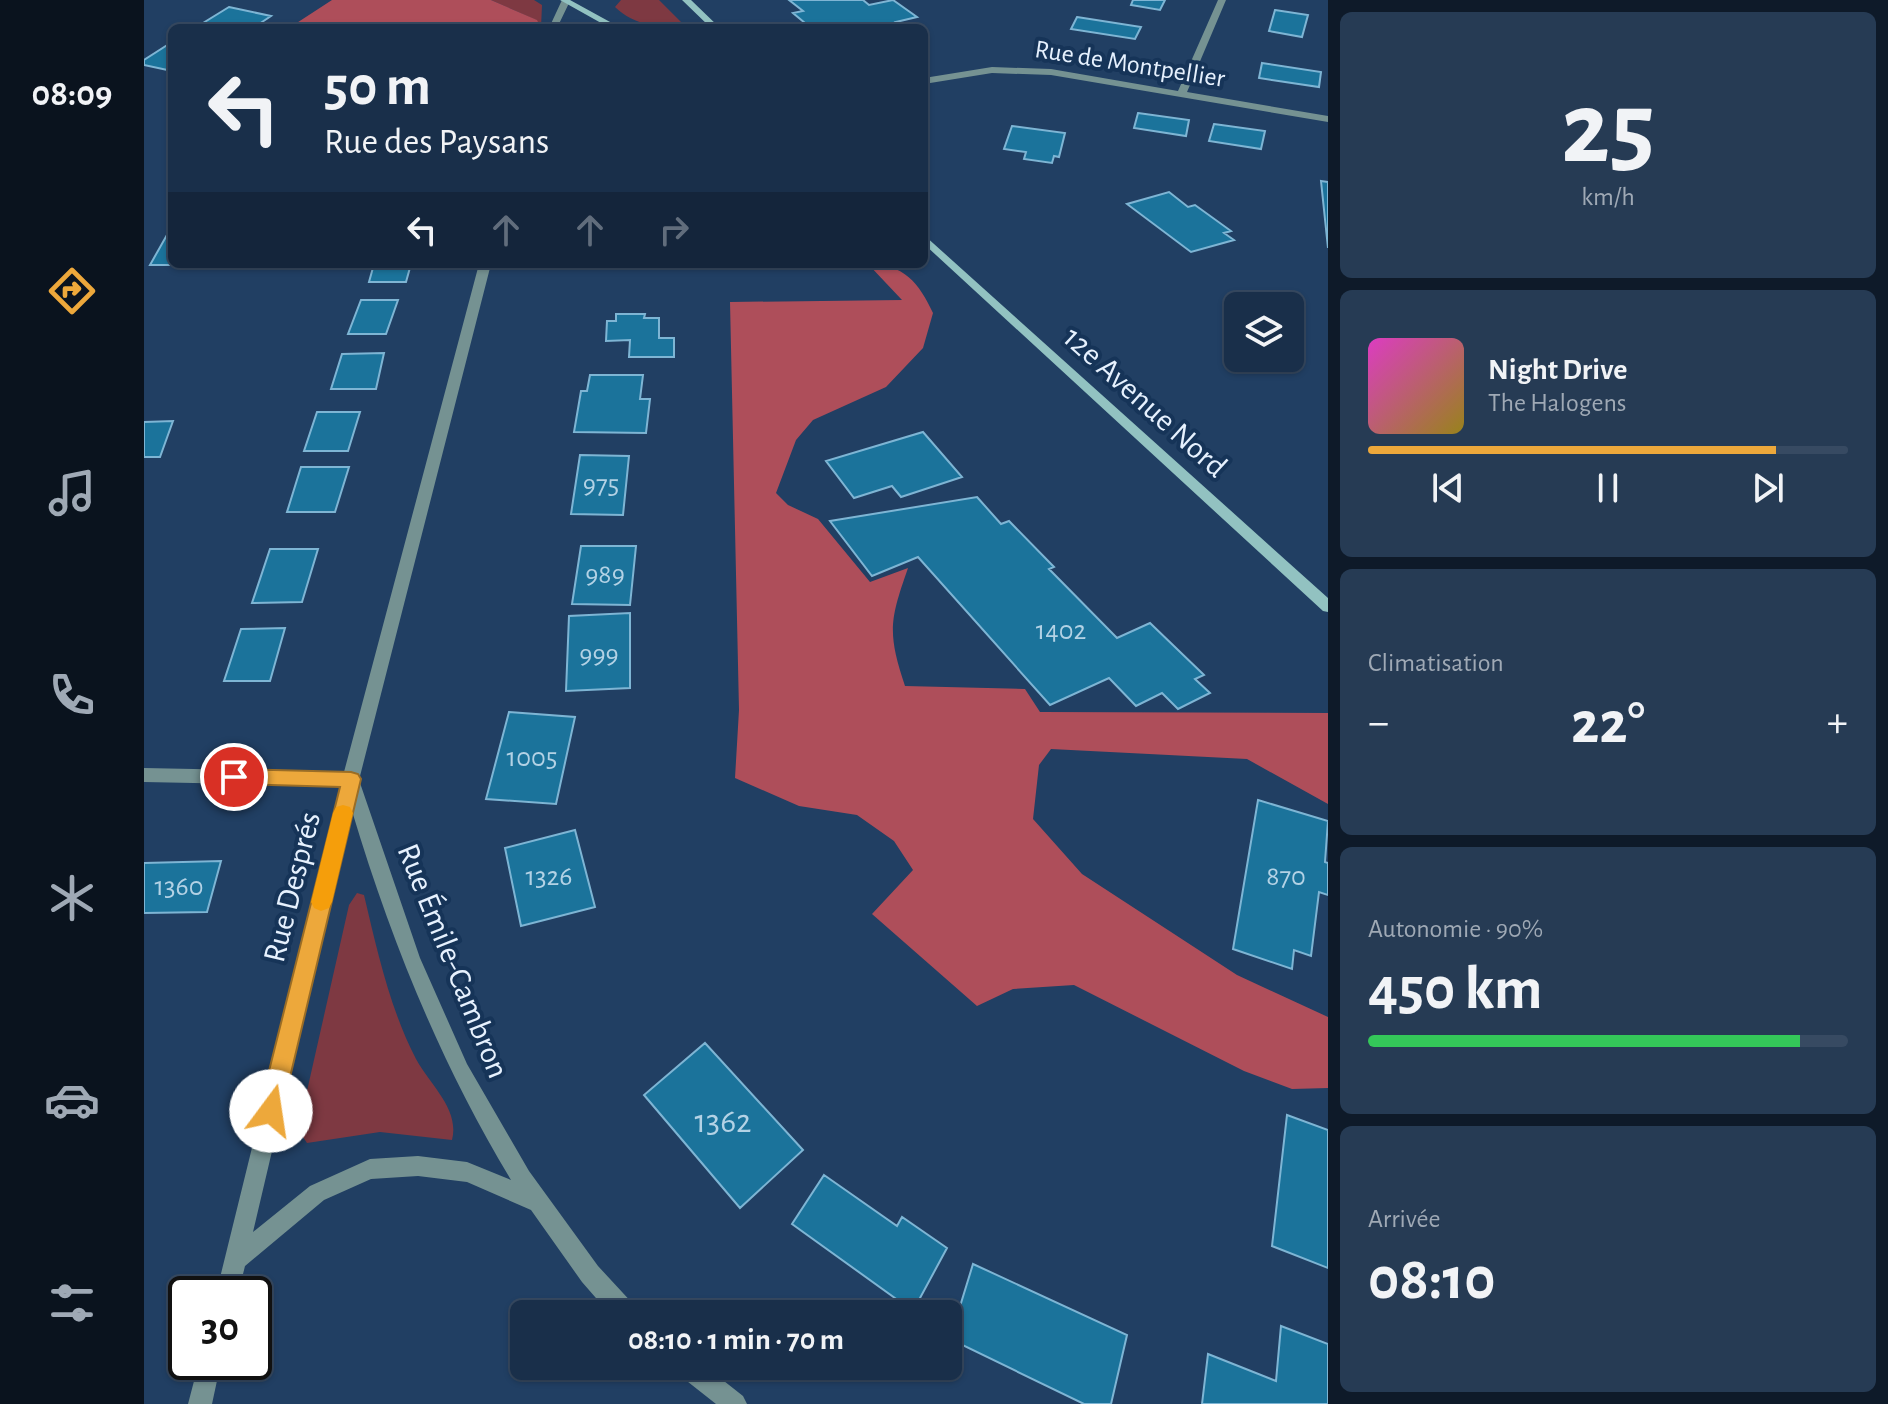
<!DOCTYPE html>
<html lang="fr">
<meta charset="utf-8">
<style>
:root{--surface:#192f4a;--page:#263b54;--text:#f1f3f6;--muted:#9fa9b5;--line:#374a62;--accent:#eda83b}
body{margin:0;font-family:"Alegreya Sans",sans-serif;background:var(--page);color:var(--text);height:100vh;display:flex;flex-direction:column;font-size:30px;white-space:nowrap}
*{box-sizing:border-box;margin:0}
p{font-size:26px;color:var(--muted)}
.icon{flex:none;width:44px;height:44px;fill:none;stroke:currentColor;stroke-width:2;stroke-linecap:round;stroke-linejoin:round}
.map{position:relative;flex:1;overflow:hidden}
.panel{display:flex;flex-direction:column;gap:12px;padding:12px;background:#0e1a29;width:560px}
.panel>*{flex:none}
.hud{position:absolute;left:24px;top:24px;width:760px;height:244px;border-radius:12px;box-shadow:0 2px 6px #0004,0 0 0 2px var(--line);background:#192f4a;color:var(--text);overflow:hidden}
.tools{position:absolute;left:1080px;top:292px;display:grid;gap:16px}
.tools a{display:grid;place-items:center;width:80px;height:80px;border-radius:12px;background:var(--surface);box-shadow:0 2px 6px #0004,0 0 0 2px var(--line);font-size:40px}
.speed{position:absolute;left:24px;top:1276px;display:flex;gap:16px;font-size:40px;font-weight:700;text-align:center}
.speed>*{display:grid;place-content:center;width:104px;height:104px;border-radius:50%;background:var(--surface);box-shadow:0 2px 6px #0004,0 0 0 2px var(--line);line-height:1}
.speed .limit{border:4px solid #111;border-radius:12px;background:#fff;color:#111}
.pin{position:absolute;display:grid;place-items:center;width:68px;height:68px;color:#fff;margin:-34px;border:4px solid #fff;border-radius:50%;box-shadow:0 2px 8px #0007}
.me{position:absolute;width:88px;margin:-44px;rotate:14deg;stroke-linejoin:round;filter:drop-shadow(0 0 6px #0008)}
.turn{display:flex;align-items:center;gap:28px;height:168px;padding:0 24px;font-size:36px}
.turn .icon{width:104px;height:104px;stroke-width:2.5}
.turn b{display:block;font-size:56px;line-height:68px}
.lanes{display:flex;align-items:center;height:76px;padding:0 24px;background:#0003;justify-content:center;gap:40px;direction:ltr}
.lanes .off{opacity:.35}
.big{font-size:60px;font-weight:600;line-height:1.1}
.panel .tile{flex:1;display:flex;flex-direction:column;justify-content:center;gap:12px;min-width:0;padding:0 28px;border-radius:12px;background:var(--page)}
.panel .dial{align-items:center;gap:0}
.dial b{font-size:104px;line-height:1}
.song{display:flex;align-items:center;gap:24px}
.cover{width:96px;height:96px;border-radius:12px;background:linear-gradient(135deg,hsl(310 70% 55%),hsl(50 70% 35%))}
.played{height:8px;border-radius:4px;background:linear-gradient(90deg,var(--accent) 85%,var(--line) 85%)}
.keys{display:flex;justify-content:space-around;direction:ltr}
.heat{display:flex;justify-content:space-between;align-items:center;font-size:44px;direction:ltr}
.charge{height:12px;border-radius:6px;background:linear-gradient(90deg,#34c759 90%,var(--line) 0)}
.trip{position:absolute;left:366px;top:1300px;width:452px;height:80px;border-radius:12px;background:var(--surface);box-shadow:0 2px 6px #0004,0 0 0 2px var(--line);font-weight:600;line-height:80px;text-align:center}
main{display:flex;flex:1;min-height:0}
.dock{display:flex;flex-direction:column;width:144px;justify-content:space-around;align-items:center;background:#0a131e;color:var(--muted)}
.dock .icon{width:56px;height:56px}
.dock .current{color:var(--accent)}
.dock b{font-size:36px;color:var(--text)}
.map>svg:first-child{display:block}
</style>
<main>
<nav class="dock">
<b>08:09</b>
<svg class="icon current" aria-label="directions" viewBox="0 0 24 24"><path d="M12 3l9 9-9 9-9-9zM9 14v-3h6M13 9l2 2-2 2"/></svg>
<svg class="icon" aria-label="music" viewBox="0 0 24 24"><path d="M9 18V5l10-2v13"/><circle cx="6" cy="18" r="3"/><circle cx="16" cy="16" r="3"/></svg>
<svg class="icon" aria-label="phone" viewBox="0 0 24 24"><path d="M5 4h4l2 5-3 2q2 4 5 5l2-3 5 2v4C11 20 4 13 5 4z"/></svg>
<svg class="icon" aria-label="climate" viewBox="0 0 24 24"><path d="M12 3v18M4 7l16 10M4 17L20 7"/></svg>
<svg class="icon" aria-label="car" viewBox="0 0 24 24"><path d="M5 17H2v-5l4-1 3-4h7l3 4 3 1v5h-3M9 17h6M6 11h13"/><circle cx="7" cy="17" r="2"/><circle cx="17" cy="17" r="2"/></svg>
<svg class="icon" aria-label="filters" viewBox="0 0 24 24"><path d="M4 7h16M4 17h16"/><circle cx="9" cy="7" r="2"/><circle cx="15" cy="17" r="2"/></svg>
</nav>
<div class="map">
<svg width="1184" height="1404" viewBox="0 0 1184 1404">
<rect width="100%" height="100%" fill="#213f63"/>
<path fill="#7e3942" d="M347,0H390L398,5L397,28L392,20Z
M477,0H515L543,28C518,28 490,26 471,7Z
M213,893L220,895C233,950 246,1009 272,1059C286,1085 316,1109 308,1140L236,1132L163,1143L157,1134L158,1113L205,905Z"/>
<path fill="#ae4e5a" d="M188,0H347L393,20L397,28H145Z
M724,264C760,264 775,283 789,313L779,348L742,387L669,420L652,440L632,493L644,505L674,519L726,582L764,568C746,620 743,632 761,686L881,689L896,712L1184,713V804L1103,759L907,749L895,765L889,819L938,874L1093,975L1184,1017V1088L1148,1089L1100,1071L930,985L869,989L833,1006L728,914L769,870L750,841L713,815L655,806L591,778L595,710L586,302L758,300Z"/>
<path fill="#1b739b" stroke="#7eb5d4" stroke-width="2" d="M645,0H719L725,5L749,0L773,17L752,22L761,28H667L649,13L659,11Z
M989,0H1021L1016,10L987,5Z
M85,7L127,16L109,28H51Z
M1131,10L1164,15L1158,37L1125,31Z
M933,17L997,27L991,39L927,29Z
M28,42V71L0,65V60Z
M1118,63L1177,72L1175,87L1115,78Z
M994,113L1045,120L1042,136L990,128Z
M1070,124L1121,131L1117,149L1065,141Z
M868,126L921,133L915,157L910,156L908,163L880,159L882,152L860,149Z
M1177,181L1184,182V248Z
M1025,192L1044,207L1051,205L1087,231L1080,233L1090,240L1047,252L983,204Z
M28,226V264L73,265H6Z
M230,264H267L262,282H225Z
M217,300H254L242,334H204Z
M472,314H501L500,318H515V338H530V357H485L486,340L462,341L463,321H472Z
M240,353L232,389H187L198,354Z
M446,375H499L496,399H506L502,433L430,432L437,391H443Z
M173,412H216L204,451H160Z
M29,421L16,457H0V422Z
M779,432L818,477L757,497L748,486L710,498L682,461Z
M436,455L485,456L479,515L427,514Z
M157,467H205L191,512H143Z
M833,497L857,524L865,521L910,567L905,569L973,638L1006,623L1060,675L1051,679L1066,693L1034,709L1018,693L992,706L965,678L906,705L774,557L728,576L686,521Z
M437,546H492L486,605L428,604Z
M126,549H174L158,602L108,603Z
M486,613V688L422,691L425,616Z
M141,628L126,681H80L97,629Z
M365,712L431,717L412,804L342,799Z
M1114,800L1184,821L1181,862L1184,863V895L1175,892L1167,956L1150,950L1148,969L1089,949Z
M431,830L451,907L377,926L361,848Z
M77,861L63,912L0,913V863Z
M561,1043L659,1150L596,1208L500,1095Z
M1143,1115L1184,1130V1268L1128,1246Z
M680,1175L753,1226L758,1217L803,1248L769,1311L648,1224Z
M829,1264L983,1335L967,1404H940L806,1339Z
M1137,1326L1184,1344V1404H1058L1064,1354L1132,1381Z"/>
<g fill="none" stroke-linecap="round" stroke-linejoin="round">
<path fill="#759292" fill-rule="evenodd" d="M418,0L426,1L413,28H405Z
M1074,0H1082L1043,92L1184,116V122L907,75L848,73L780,84V78L848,67L907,69L1034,91Z
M335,264H347L215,780L276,958L323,1064L385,1171L454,1266L491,1306L494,1314L465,1313L438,1282L387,1210L323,1182L274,1176L227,1179L180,1200L101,1266L94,1294H72L197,786L0,782V768L200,772ZM208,811C247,941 297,1064 367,1180L323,1162L274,1156L226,1159L166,1186L109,1232Z
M55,1362H77L68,1404H44Z
M530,1366H561L599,1396L603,1404H572L534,1374Z"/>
<path fill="#92c2c1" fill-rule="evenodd" d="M416,0H426L477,28H466Z
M538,0H547L576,28H567Z
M780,235L1184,598V612L1179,611L780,244Z"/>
</g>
<path fill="#eda83b" stroke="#9a6d26" stroke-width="2" d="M90,769L207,772L214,774L217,779L138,1111L135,1119L127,1122L119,1119L115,1111L196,787L90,784L83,782L80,777L83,771Z"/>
<path fill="#f59e0b" d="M199,805L206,807L209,813L188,902L185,908L177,911L170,908L167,902L189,813L192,807Z"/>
<g text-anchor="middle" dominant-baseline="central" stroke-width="8" stroke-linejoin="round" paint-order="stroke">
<g font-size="26" fill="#e6f1fe" stroke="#163458">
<text transform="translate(986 64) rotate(9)">Rue de Montpellier</text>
</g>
<g font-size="28" fill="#b3d2e5">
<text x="457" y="485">975</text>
<text x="461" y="575">989</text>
<text x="917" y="631">1402</text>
<text x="455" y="655">999</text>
<text x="388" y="758">1005</text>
<text x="405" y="877">1326</text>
<text x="1142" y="877">870</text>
<text x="35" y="887">1360</text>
</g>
<g font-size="32" fill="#e6f1fe" stroke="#163458">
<text transform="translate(1001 402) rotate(42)">12e Avenue Nord</text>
<text transform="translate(148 887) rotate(-76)">Rue Després</text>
<text transform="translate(309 961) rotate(68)">Rue Émile-Cambron</text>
</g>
<g font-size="34" fill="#b3d2e5">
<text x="579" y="1122">1362</text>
</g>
</g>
</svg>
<div class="tools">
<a><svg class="icon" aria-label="layers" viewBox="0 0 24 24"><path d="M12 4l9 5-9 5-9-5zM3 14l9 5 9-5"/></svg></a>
</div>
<div class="speed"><div class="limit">30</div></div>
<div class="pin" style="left:90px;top:777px;background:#d93025"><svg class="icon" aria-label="arrive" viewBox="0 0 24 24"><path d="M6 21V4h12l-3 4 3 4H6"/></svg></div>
<svg class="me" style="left:127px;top:1111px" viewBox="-20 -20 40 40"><circle r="19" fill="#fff"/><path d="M0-13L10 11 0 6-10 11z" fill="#eda83b"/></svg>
<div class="trip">08:10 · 1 min · 70 m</div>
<div class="hud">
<div class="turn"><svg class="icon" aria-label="left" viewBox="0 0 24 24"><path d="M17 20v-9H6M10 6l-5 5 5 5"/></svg><div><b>50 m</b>Rue des Paysans</div></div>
<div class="lanes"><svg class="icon" aria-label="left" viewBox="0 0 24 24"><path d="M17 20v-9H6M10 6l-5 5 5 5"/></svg><svg class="icon off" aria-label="ahead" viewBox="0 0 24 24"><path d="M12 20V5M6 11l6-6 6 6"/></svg><svg class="icon off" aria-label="ahead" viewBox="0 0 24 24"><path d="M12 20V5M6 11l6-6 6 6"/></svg><svg class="icon off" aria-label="right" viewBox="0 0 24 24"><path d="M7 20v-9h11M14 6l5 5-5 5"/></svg></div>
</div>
</div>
<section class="panel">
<div class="tile dial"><b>25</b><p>km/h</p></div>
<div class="tile">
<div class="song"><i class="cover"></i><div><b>Night Drive</b><p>The Halogens</p></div></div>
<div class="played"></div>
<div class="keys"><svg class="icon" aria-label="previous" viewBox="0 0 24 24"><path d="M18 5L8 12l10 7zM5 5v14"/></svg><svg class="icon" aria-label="pause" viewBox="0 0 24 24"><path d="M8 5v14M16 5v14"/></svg><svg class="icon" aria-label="next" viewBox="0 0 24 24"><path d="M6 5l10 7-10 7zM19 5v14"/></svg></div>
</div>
<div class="tile"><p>Climatisation</p>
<div class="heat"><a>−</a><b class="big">22°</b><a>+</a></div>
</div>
<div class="tile"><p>Autonomie · 90%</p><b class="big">450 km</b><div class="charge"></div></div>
<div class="tile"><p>Arrivée</p><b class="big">08:10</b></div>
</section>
</main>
